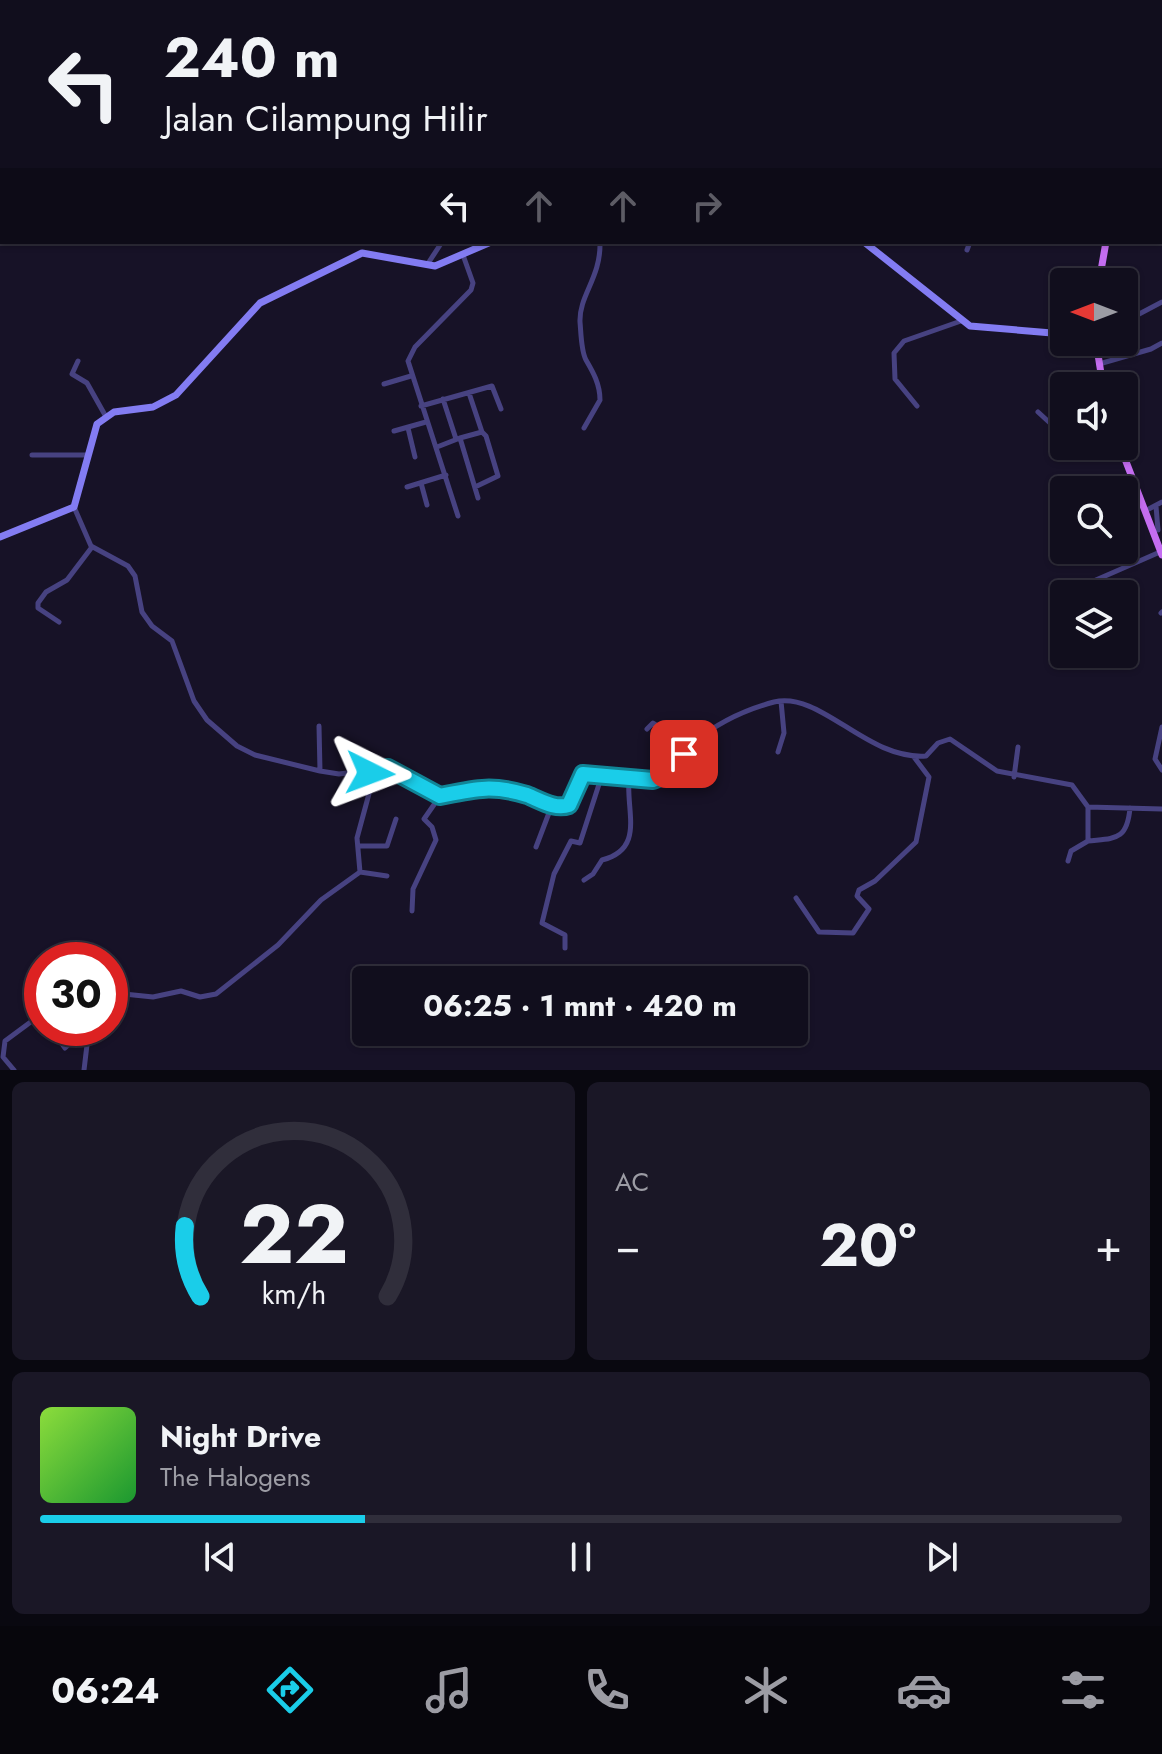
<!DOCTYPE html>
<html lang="id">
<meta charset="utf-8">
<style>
:root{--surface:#110e1d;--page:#1a1726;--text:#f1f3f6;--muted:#9c9ca4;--line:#302e3b;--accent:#1acde9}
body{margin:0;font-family:Jost,sans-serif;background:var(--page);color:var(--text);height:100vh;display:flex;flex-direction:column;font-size:30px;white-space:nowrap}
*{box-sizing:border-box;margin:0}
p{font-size:26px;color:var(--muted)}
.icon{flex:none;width:44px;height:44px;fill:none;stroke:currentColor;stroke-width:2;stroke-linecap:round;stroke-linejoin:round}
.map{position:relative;height:1070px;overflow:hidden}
.details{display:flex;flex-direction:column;gap:12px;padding:12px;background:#090810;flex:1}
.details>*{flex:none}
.banner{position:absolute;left:0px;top:0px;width:1162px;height:244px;box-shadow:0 2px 6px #0004,0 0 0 2px var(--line);background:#110e1d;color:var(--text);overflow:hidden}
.needle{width:52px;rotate:270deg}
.controls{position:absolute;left:1050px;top:268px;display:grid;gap:16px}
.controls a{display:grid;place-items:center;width:88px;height:88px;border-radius:8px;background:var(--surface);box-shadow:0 2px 6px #0004,0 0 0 2px var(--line);font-size:40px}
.speed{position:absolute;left:24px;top:942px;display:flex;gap:16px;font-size:40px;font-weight:700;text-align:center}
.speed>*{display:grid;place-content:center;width:104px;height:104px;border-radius:50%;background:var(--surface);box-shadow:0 2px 6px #0004,0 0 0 2px var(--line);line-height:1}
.speed .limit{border:12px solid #d22;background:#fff;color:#111}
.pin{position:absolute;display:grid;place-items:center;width:68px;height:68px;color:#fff;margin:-34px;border-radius:16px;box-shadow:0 4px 12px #0006}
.me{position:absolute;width:88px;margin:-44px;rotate:93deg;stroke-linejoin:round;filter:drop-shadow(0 0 6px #0008)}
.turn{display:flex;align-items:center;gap:28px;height:168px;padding:0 32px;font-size:36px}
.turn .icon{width:104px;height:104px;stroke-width:2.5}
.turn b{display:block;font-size:56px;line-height:68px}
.lanes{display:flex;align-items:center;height:76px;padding:0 32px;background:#0003;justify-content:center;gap:40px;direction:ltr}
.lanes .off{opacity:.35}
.big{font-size:60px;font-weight:700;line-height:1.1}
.details .tile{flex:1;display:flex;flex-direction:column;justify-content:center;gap:12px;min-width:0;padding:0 28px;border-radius:12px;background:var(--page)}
.details .dial{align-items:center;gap:0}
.dial svg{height:208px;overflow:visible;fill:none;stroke:var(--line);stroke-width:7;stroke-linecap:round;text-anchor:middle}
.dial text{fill:var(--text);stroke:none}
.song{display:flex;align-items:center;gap:24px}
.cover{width:96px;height:96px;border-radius:12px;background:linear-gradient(135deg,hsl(90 70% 55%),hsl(130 70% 35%))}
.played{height:8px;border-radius:4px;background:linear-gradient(90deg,var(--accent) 30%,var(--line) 30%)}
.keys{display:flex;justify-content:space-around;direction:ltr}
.heat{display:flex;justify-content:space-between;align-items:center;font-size:44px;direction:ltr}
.details .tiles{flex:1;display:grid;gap:12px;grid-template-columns:1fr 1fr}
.tile:last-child{grid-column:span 2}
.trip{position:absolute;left:352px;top:966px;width:456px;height:80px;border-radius:8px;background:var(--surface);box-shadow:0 2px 6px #0004,0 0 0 2px var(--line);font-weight:700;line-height:80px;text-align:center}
.dock{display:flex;height:128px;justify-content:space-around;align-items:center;background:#07060c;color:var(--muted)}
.dock .icon{width:56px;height:56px}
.dock .on{color:var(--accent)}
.dock b{font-size:36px;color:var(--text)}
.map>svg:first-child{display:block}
</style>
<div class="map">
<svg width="1162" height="1070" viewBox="0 0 1162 1070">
<rect width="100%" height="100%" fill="#171227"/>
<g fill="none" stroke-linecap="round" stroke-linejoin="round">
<path stroke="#474281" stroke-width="5" d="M1160,30H1162
M1160,85H1162
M1160,146H1161
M967,250L970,242
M427,265L442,242
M1124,322L1162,302
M78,361L72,374L87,383L105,415
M1099,364L1151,349L1162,343
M384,384L411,376
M469,393L482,432
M443,399L456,439
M421,406L492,386L501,409
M917,406L895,379L894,353L904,341L961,321
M1038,412L1050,423L1064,422
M408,428L415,457
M584,428L600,400C600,384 593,372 586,360C581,351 581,332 580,322C579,295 601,278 600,242
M394,431L426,422
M460,438L482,432L486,436L498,476L475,487
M437,447L460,438L478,498
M32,455H87
M421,483L427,505
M407,487L446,475
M1156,506L1158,530
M74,507L91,546L128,566L135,576L142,612L152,626L172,641L194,701L207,720L237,746L255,755L320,771L339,774L388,768L440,796C474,789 492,784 527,795C540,800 555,810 569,805L583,774L653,780C672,773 679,756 693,743C717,723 744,710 774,702C822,691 866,760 926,756L938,743L950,739L997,771L1072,785L1088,807L1162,809
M1145,511L1162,502
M458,516L408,361L415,347L471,290L473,283L463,255
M1073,590L1160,552
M1161,613L1162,612
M59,622L38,608V603L46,592L67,580L92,547
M319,726L320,771
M1162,727L1155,759L1162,770
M647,729L653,723L690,746
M778,752L784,733L781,701
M1014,777L1018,747
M1088,841C1115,838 1127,841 1130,808
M360,846H387L396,819
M536,847L552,805
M1068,861L1071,851L1088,841V807
M360,872L387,876
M584,880L593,874L602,860C645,849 626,812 629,779
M796,898L819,932L853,933L869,909L857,896L859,890L875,881L916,842L929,777L914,757
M412,911L413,889L436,840L432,827L424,819L440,796
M565,948V935L542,923L554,874L571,841L580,843L602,775
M110,1002L124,994L153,997L181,991L200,997L216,994L278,945L321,900L360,872L357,838L370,790L369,772
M51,1028L65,1048L87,1028
M14,1070L3,1057L5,1041L32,1021H42
M84,1070L89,1028"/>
<path stroke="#837cf2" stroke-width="7" d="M864,242L970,326L1064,334
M0,537L74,507L97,424L114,412L153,407L176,395L260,303L362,253L435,266L491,242"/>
<path stroke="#c46df1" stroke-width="7" d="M1116,0L1117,2
M1099,282L1106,242
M1096,342L1103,386
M1120,446L1162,555"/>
</g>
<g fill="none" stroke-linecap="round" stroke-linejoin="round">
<defs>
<path id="route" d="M370,773L388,768L440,796C474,789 492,784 527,795C540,800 555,810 569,805L583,774L653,780L663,776L684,754"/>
</defs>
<use href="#route" stroke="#118597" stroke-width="20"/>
<use href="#route" stroke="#1acde9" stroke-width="14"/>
</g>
</svg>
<div class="controls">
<a><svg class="needle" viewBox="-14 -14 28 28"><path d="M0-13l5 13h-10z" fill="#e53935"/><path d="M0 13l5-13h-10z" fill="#9c9ca4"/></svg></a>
<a><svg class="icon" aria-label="sound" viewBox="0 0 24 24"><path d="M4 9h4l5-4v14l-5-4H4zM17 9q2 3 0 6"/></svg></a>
<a><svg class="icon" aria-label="search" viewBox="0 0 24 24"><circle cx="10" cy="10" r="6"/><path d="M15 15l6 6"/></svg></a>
<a><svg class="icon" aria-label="layers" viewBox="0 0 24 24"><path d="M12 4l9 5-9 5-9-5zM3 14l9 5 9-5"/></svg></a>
</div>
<div class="speed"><div class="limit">30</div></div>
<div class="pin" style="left:684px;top:754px;background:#d93025"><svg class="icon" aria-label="arrive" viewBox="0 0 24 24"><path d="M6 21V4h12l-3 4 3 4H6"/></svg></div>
<svg class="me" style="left:370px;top:773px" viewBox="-20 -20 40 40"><path d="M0-17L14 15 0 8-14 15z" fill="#1acde9" stroke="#fff" stroke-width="4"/></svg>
<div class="trip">06:25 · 1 mnt · 420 m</div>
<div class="banner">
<div class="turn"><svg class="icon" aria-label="left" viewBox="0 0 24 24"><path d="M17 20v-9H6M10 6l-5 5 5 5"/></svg><div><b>240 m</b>Jalan Cilampung Hilir</div></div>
<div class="lanes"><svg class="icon" aria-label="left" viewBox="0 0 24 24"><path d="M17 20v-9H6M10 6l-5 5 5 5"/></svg><svg class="icon off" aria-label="ahead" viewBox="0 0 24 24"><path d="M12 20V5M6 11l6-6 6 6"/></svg><svg class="icon off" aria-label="ahead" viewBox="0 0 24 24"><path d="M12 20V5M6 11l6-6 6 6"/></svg><svg class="icon off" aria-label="right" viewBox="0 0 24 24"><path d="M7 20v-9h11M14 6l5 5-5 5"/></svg></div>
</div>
</div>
<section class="details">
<div class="tiles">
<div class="tile dial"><svg viewBox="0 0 100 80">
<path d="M14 69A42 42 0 1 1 86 69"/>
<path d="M14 69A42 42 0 0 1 8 42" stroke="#1acde9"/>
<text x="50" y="56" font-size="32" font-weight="700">22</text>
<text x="50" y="72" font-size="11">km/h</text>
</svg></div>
<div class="tile"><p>AC</p>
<div class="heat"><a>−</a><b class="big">20°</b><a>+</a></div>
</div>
<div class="tile">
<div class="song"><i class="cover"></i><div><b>Night Drive</b><p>The Halogens</p></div></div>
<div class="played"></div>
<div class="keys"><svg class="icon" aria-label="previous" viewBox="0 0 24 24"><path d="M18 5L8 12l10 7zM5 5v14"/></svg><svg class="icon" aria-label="pause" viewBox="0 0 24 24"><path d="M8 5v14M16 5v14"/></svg><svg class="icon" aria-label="next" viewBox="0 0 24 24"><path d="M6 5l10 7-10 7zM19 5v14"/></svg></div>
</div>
</div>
</section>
<nav class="dock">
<b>06:24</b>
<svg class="icon on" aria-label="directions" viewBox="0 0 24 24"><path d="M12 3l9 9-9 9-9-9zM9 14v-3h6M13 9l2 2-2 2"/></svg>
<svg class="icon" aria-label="music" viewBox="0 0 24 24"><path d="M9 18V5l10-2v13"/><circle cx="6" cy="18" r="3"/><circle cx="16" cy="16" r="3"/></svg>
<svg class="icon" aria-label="phone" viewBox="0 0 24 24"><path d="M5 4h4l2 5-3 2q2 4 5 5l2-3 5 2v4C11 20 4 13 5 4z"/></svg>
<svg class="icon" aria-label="climate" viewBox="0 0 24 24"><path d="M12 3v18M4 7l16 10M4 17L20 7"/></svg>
<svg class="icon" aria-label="car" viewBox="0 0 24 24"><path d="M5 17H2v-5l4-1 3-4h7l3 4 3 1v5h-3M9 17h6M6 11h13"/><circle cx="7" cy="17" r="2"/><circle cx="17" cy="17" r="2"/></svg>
<svg class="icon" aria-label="filters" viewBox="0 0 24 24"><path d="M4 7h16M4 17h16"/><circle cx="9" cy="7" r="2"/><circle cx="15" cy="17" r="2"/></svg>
</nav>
